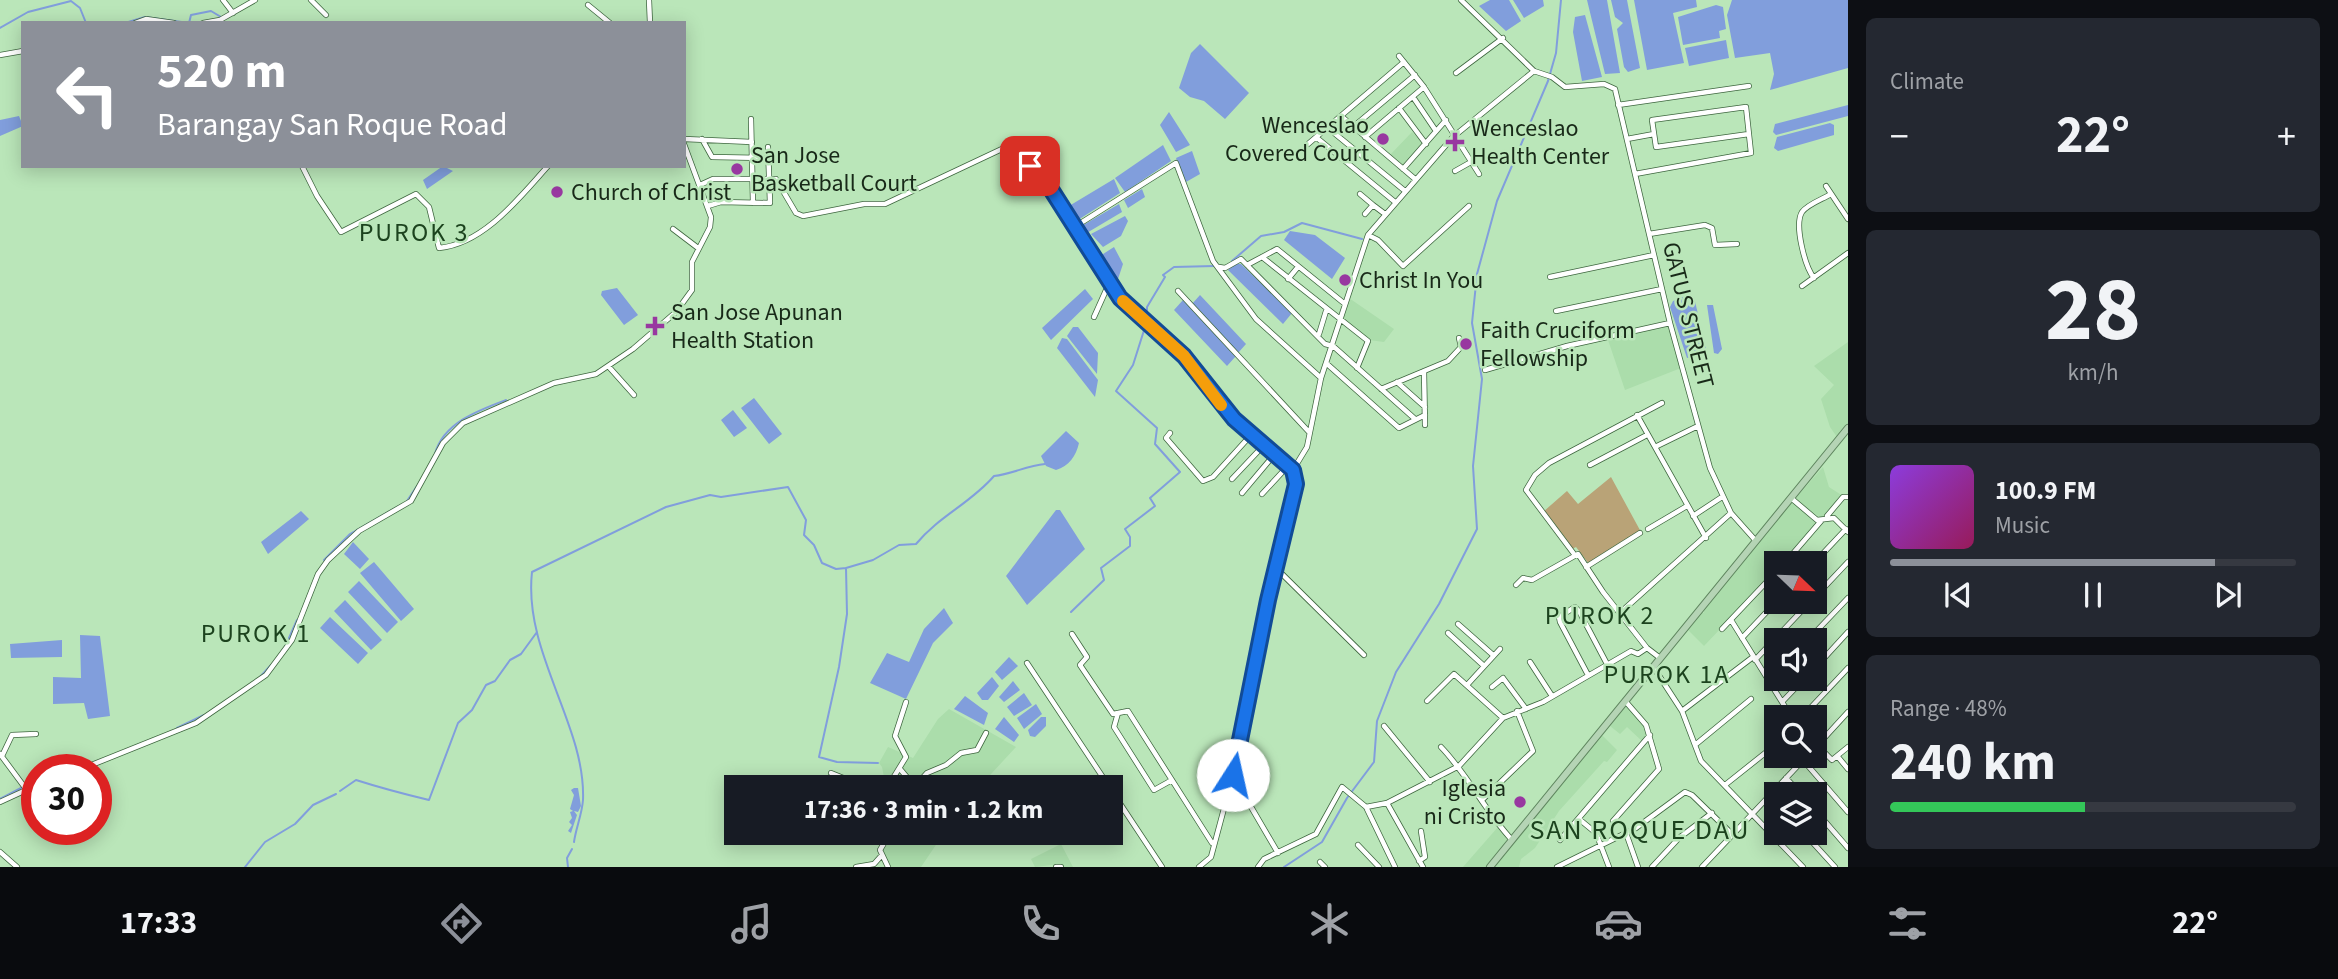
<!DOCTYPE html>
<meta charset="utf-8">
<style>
:root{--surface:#171b24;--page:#242831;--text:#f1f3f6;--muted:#9ea1a6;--line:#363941;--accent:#8c9099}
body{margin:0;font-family:"Source Sans 3",sans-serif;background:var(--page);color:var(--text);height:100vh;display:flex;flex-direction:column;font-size:26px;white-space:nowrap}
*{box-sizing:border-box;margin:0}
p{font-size:23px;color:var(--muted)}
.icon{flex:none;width:38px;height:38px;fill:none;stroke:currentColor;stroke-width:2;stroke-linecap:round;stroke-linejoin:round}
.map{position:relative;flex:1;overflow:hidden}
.drawer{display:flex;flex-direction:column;gap:18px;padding:18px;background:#0d0f14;width:490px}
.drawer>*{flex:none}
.banner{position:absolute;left:21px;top:21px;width:665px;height:147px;border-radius:0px;box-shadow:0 4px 18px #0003;background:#8c9099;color:#fff;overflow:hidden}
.needle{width:46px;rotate:113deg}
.fabs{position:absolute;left:1764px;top:551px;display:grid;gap:14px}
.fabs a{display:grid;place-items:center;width:63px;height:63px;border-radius:0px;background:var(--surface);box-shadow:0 4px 18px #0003;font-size:35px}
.speed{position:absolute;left:21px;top:754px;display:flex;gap:14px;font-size:35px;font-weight:700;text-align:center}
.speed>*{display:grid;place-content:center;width:91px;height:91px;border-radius:50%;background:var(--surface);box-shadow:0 4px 18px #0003;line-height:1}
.speed .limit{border:10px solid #d22;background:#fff;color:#111}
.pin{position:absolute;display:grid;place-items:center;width:60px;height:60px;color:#fff;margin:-30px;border-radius:14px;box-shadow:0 4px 10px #0006}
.me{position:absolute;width:77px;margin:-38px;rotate:10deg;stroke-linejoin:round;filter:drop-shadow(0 0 5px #0008)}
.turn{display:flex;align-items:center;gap:24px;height:147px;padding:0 21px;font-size:32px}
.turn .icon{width:91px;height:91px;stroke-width:2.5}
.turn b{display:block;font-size:49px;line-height:60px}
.big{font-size:52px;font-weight:700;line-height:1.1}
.drawer .widget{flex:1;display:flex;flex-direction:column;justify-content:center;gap:10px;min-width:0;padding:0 24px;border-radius:10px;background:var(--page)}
.drawer .dial{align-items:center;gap:0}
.dial b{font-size:91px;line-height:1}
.song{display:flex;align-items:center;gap:21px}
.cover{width:84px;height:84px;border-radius:10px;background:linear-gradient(135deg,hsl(270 70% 55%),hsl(330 70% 35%))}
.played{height:7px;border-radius:4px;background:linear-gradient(90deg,var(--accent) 80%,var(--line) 80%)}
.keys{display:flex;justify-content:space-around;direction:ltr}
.heat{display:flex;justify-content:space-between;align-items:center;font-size:38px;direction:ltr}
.charge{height:10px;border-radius:5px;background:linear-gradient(90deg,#34c759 48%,var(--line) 0)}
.trip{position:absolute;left:724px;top:775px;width:399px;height:70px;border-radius:0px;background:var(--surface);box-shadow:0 4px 18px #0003;font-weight:700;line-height:70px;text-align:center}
.menu{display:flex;height:112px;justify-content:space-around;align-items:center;background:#090b0e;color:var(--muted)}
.menu .icon{width:49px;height:49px}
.menu .current{color:var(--accent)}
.menu b{font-size:32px;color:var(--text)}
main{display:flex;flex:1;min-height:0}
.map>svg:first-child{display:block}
</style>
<main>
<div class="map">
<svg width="1848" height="867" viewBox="0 0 1848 867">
<rect width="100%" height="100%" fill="#bae6b9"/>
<path fill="#abddab" d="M1412,132L1425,144L1403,168L1390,155Z
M1349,298L1394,329L1384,342L1369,340L1341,321Z
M1666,326L1670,328L1681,368L1625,390L1608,340Z
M1848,342V424L1837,437L1830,427L1821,399L1834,385L1814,366Z
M1823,467L1829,487L1843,496L1821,518L1795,499Z
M1792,501L1818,523L1782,563L1776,564V570L1704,646L1687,629L1701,612L1704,613V609Z
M1626,705L1638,716L1649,733L1643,742L1627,727L1620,734L1610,726Z
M949,709L1016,747L979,787H886L882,767L879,763L888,747L913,758L938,719Z
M1602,735L1617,750L1607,762L1604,761L1559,811L1535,848L1521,859L1519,867H1494Z
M1498,827L1509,839L1486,867H1463Z
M891,833H944L921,867H889L881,851Z
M1061,844L1073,867H1058L1060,864L1035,867L1031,859Z"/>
<path fill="#b9a377" d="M1611,477L1641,532L1589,564L1576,547L1572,549L1543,512L1567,491L1578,504Z"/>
<path fill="#819edc" d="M1490,0H1509L1521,21L1506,31L1479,6Z
M1513,0H1543L1544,6L1524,18Z
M1587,0H1607L1620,73L1605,74Z
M1611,0H1627L1640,68L1628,72L1624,67L1617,29L1623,23L1615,17Z
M1634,0H1696L1697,7L1673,13L1684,63L1647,70Z
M1732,0H1848V68L1770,90L1774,74L1770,53L1735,58L1727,15Z
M1716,5L1723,7L1726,29L1719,31L1720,38L1683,45L1678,17Z
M1585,15L1602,77L1582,81L1573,32L1575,17Z
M1726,40L1729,58L1689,66L1685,48Z
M1200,44L1249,93L1225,119L1204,101L1190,97L1179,88L1191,53Z
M1848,105V116L1776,135L1773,132L1775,124Z
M1169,112L1190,145L1176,152L1160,125Z
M19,116L23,126L0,136V120Z
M1830,123L1834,125V135L1778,151L1774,148L1777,137Z
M1163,145L1171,161L1125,192L1115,178Z
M1192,151L1200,174L1186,182L1176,158Z
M443,166L453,171L427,189L423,180Z
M1114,179L1120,193L1078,220L1069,206Z
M1142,189L1145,197L1128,208L1124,200Z
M1119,204L1122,212L1085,234L1080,227Z
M1125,216L1128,221L1121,236L1103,247L1091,234Z
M1290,231L1315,235L1345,258L1332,279L1284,240Z
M1114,247L1123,264L1117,282L1100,256Z
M1235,264H1241L1292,313L1283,324L1228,270Z
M617,288L638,315L624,325L601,295L602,291Z
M1085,289L1093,299L1051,340L1042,328Z
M1690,294L1694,297L1707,353L1687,358L1670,307L1673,301Z
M1200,295L1246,344L1238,353L1192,304Z
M1183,300L1236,356L1227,366L1174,310Z
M1707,305H1713L1722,349L1718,354L1714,353Z
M1073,327H1078L1098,353L1097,374L1067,336Z
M1062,338L1067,339L1098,380L1095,397L1057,348Z
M754,398L782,434L769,444L741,408Z
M733,410L747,428L734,437L721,420Z
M1066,431L1079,443C1076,456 1069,466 1056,470L1046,466L1041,456Z
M1056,510H1060L1085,549L1027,605L1006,576Z
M301,511L309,519L268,554L261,542Z
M353,542L369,559L360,569L344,554Z
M374,562L414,609L401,621L360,573Z
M359,581L398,622L387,633L348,592Z
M345,600L382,640L371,650L334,611Z
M944,608L953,623L933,643L906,699L870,683L887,653L909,662L924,629Z
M330,617L368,653L358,664L320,628Z
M80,635L100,636L110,716L88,719L84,703L53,704V677L81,678Z
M62,640V657L11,658L10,644Z
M1009,657L1018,666L1002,680L995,672Z
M992,677L999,686L988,700H982L977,693Z
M1013,681L1020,690L1004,702L999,697Z
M1024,693L1032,705L1014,716L1007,707Z
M965,696L988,713L984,725L954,709Z
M1036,704L1042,714L1024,729L1017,718Z
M1004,717L1019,735L1014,742L995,729Z
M1041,717H1046V726L1035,737L1030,736L1028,730Z
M574,788H578L581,806L578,812L574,811L577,815L571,833L568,831L572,825L569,822L572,818L570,812L573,811L570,809L574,795L571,790Z"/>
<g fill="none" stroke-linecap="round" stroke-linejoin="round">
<path stroke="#819edc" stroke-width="2" d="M125,23L145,17L189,23L191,15L211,11L221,17
M0,28L28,12L71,1L80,8L86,23
M1232,261L1261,236L1284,232L1302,223L1362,239
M1147,318V307L1165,277L1163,275L1174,267L1214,266
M435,454C443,423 479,410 506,400
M407,501L417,486
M324,560L350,534L399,506
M1071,612L1104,580L1101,568L1130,546V537L1125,529L1155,506L1150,498L1180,472L1155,444L1157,428L1116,391L1133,365L1146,324
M285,647L297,620
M260,677L271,665
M177,728L204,715
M878,763L837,762L819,757L839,667L847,614L846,568L873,560L899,545L916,544C939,516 971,503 994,476C1012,474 1026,466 1045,464
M70,770L91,763
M27,786L37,782
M340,791L356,780C381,788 404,794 429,800L458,723L472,710L486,685L495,681L510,660L521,654L537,632
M0,799L23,787
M574,842C576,828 582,814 583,800C586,725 523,653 532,572L666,507L710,495L721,497L788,487L806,520L804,535L814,545L822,563L836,569L846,568
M245,867L265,842L295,824L313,805L336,794
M568,867L567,858L572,849
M1284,867L1322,842L1347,798L1374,762L1377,721L1396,672L1439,604L1477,529L1473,466L1482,379L1472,323L1477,274L1497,201L1548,81L1556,53L1561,0"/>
<defs>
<path id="minor" d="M223,0L233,13
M311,0L326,15
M649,0L650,23
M1461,0L1534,71
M588,5L610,23
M135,23L146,19L174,23
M203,23L220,20L255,0
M0,55L23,51
M1399,56L1424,87L1479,174
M1456,73L1503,38
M1413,97L1436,131
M1618,105L1749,86
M1399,108L1426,144
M1341,116L1415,179
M751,119L753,203
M1353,127L1415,75
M1328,128L1405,191
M1365,137L1424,87
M1317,138L1395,202
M684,139L752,142
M702,139L712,157L768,158
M1627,139L1654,134
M1308,144L1404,62
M302,166L317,196L341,232L416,194L429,207L439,248C484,244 520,197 548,166
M1403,169L1446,120
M1455,171L1471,162
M1635,174L1751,153L1746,107L1652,120L1656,147L1749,134
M700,185L713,179H776L796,213L803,216L864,204H885L1004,148L1047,183L1120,298L1184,356L1234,419L1293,470L1296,484L1267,600L1233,775L1211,857L1199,867
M1826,186L1848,219
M1360,194L1373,205
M708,206L721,202L770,203L768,147
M1365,214L1373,205L1385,214
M1076,226L1176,163L1213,261L1256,319L1321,378
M673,229L698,248
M1649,234L1705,225L1712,228L1715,245L1737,244
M1368,235L1378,240L1403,266L1469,206
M1262,257L1368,341L1357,368
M1247,265L1277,249L1345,304
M1219,267L1225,268L1241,259L1325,344L1333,346L1415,419
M1550,277L1654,255
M1814,278C1805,267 1794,225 1802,212C1808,204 1823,199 1831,194
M1288,279L1298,267
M1802,286L1848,253
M1178,291L1309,432
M1556,311L1662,289
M1094,317L1107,288L1112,284
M1319,334L1326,311
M1326,363L1399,428L1425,415
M609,367L634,395
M1485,370L1567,346L1670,323
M1424,371L1425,425
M1397,382L1425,407
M1381,389L1448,361L1461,347L1459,338
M1637,415L1655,447
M1698,426L1655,447L1706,538
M1170,433L1166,438L1203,481L1213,477L1251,435
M1590,465L1647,435
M1293,470L1307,447L1321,378L1368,235L1453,137L1534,71L1552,77L1565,87L1604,84L1615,89L1670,323L1710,468L1731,513L1756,541
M1232,479L1264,445
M1242,493L1274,455
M1262,494L1287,467
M1791,498L1817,520L1834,518L1848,532
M1693,516L1722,497
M1827,516L1843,497H1848
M1648,529L1687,506
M1574,554L1526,490L1535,475L1549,463L1662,403
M1784,564L1821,521
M1813,564L1846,529
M1586,567L1640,533
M1274,570L1280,572L1364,655
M1516,585L1523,578L1532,580L1578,554L1603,592L1647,648L1660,658
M1815,597L1848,562
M1621,612L1731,513
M1731,620L1792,718
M1458,624L1493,655
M1722,629L1776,572
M1448,633L1484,666
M1072,634L1087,657L1080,665L1113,714L1128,711L1212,843
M1742,638L1776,602
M1808,640L1848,598
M1755,660L1810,602
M1530,662L1552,696
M1027,663L1110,788
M1654,668L1682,711L1701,761L1803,867
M1815,668L1848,632
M1588,675L1560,622L1559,617L1575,607L1579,611L1607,664
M1467,685L1500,649
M1492,687L1503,678L1526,709
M1427,701L1454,674L1503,718
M1782,702L1804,679
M1682,711L1753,657
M1118,713L1114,727L1154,790L1172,780
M1801,718L1848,668
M1384,726L1430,782
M1695,745L1751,699
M1817,745L1832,760L1848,747
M1441,747C1468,775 1485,811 1512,840
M1815,748L1848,712
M0,754L26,789
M2,756L12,735L36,734
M1838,757L1848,769
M1803,760L1848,812
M900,769L916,788
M79,770L196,723L266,675L292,640L318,574L328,560L359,531L411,501L443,443L463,423L554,383L596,374L633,349L676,312L692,290V262L710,227L711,217L684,144
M831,773L868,788
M1233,776L1278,853
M1786,778L1801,794
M912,782H919L927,773L946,765L961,753L977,750L986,733
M1725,785L1774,746
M887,788L906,757L895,736L906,702
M1111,790L1162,867
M1482,800L1533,751L1517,711
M0,802L37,785
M1387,803L1423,867
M1366,807L1387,803L1459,766L1503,718L1543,702L1631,651L1638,654L1647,648
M1815,810L1848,848
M1579,819L1596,833L1609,867
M1613,821L1659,769L1646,725L1626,702
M1626,833L1638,867
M1804,833L1835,867
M1560,840L1650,735
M1358,845L1379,867
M0,852L17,867
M1419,861L1425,857L1421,831
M1320,862L1325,867
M856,867L874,864L882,855
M888,867L880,850L890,833
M1056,867H1061
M1258,867L1264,859L1316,834L1342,787L1366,807L1395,867
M1557,867L1636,828L1685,792L1692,795L1733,835
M1652,867L1679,838L1712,813
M1702,867L1807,756"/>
<path id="major" d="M1490,867L1848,428"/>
</defs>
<use href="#minor" stroke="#3e663f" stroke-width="6"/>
<use href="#major" stroke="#5e855e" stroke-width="8"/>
<use href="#minor" stroke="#fff" stroke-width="4.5"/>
<use href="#major" stroke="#b5d4b5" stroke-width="6"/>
</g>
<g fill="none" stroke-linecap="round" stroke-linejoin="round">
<defs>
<path id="route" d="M1030,166L1047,183L1120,298L1184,356L1234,419L1293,470L1296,484L1268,600L1233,775"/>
</defs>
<use href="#route" stroke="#114b97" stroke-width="18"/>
<use href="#route" stroke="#1a73e8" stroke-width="12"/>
<path stroke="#f59e0b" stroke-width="12" d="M1123,301L1184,356L1221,405"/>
</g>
<g fill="#9838a0" stroke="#bae6b9" stroke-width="2.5">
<circle cx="1383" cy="139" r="7"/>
<path d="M1451.5 131.5h7v7h7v7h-7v7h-7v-7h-7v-7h7z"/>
<circle cx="737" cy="169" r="7"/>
<circle cx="557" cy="192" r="7"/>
<circle cx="1345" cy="280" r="7"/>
<path d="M651.5 315.5h7v7h7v7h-7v7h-7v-7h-7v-7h7z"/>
<circle cx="1466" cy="344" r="7"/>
<circle cx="1520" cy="802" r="7"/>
</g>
<g text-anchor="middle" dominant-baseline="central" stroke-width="5" stroke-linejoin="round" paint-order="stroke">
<g font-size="24" fill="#182918" stroke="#bae6b9" text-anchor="start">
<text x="1369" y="125" text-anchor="end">Wenceslao<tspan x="1369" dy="28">Covered Court</tspan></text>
<text x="1471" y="128">Wenceslao<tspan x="1471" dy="28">Health Center</tspan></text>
<text x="751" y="155">San Jose<tspan x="751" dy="28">Basketball Court</tspan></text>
<text x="571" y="192">Church of Christ</text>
<text x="1359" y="280">Christ In You</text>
<text x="671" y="312">San Jose Apunan<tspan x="671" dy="28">Health Station</tspan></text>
<text x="1480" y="330">Faith Cruciform<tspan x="1480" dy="28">Fellowship</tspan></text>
<text x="1506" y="788" text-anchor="end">Iglesia<tspan x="1506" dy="28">ni Cristo</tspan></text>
</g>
<g font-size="24" fill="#182918" stroke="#bae6b9">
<text transform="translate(1688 315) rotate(76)">GATUS STREET</text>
</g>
<g font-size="26" letter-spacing="2" fill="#1c431e" stroke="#bae6b9">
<text x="414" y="232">PUROK 3</text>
<text x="1600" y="615">PUROK 2</text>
<text x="256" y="633">PUROK 1</text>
<text x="1667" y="674">PUROK 1A</text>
</g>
<g font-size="28" letter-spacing="2" fill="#1c431e" stroke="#bae6b9">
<text x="1640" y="830">SAN ROQUE DAU</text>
</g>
</g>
</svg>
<div class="fabs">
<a><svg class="needle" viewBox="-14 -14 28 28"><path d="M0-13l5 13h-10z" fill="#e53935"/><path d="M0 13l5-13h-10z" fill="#9ea1a6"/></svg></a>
<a><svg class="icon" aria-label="sound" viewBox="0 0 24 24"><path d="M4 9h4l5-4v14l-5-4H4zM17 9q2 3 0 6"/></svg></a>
<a><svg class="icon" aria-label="search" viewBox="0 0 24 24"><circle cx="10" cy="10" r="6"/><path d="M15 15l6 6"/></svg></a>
<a><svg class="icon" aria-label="layers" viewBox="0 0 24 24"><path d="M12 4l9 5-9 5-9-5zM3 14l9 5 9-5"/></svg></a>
</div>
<div class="speed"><div class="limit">30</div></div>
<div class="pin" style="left:1030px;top:166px;background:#d93025"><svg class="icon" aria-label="arrive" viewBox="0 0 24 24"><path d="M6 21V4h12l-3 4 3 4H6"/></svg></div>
<svg class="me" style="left:1233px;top:775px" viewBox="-20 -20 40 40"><circle r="19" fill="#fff"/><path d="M0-13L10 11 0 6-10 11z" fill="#1a73e8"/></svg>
<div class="trip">17:36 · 3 min · 1.2 km</div>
<div class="banner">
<div class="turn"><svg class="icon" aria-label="left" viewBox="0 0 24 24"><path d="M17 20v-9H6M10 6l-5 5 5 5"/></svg><div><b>520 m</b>Barangay San Roque Road</div></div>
</div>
</div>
<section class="drawer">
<div class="widget"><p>Climate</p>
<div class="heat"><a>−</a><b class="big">22°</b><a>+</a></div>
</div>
<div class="widget dial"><b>28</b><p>km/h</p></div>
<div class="widget">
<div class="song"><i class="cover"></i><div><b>100.9 FM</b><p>Music</p></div></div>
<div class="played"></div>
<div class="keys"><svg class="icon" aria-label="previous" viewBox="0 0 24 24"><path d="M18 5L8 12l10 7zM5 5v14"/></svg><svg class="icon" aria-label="pause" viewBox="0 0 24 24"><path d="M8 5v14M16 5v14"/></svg><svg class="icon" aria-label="next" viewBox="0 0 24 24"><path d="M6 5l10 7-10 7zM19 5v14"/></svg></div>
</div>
<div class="widget"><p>Range · 48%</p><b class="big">240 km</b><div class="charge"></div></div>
</section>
</main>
<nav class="menu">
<b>17:33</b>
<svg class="icon current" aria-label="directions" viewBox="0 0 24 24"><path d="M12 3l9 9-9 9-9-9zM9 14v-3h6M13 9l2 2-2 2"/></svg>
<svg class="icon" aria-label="music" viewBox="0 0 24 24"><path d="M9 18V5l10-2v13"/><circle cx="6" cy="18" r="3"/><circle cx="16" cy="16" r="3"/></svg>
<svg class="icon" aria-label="phone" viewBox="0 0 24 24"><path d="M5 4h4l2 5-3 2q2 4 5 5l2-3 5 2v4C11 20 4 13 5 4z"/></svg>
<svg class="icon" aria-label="climate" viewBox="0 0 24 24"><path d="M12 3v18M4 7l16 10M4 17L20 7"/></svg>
<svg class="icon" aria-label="car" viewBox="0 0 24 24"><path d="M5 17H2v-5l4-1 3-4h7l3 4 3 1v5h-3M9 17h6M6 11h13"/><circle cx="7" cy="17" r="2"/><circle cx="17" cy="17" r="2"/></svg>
<svg class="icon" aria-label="filters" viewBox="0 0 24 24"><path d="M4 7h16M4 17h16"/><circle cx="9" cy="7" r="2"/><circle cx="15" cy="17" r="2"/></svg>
<b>22°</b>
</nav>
